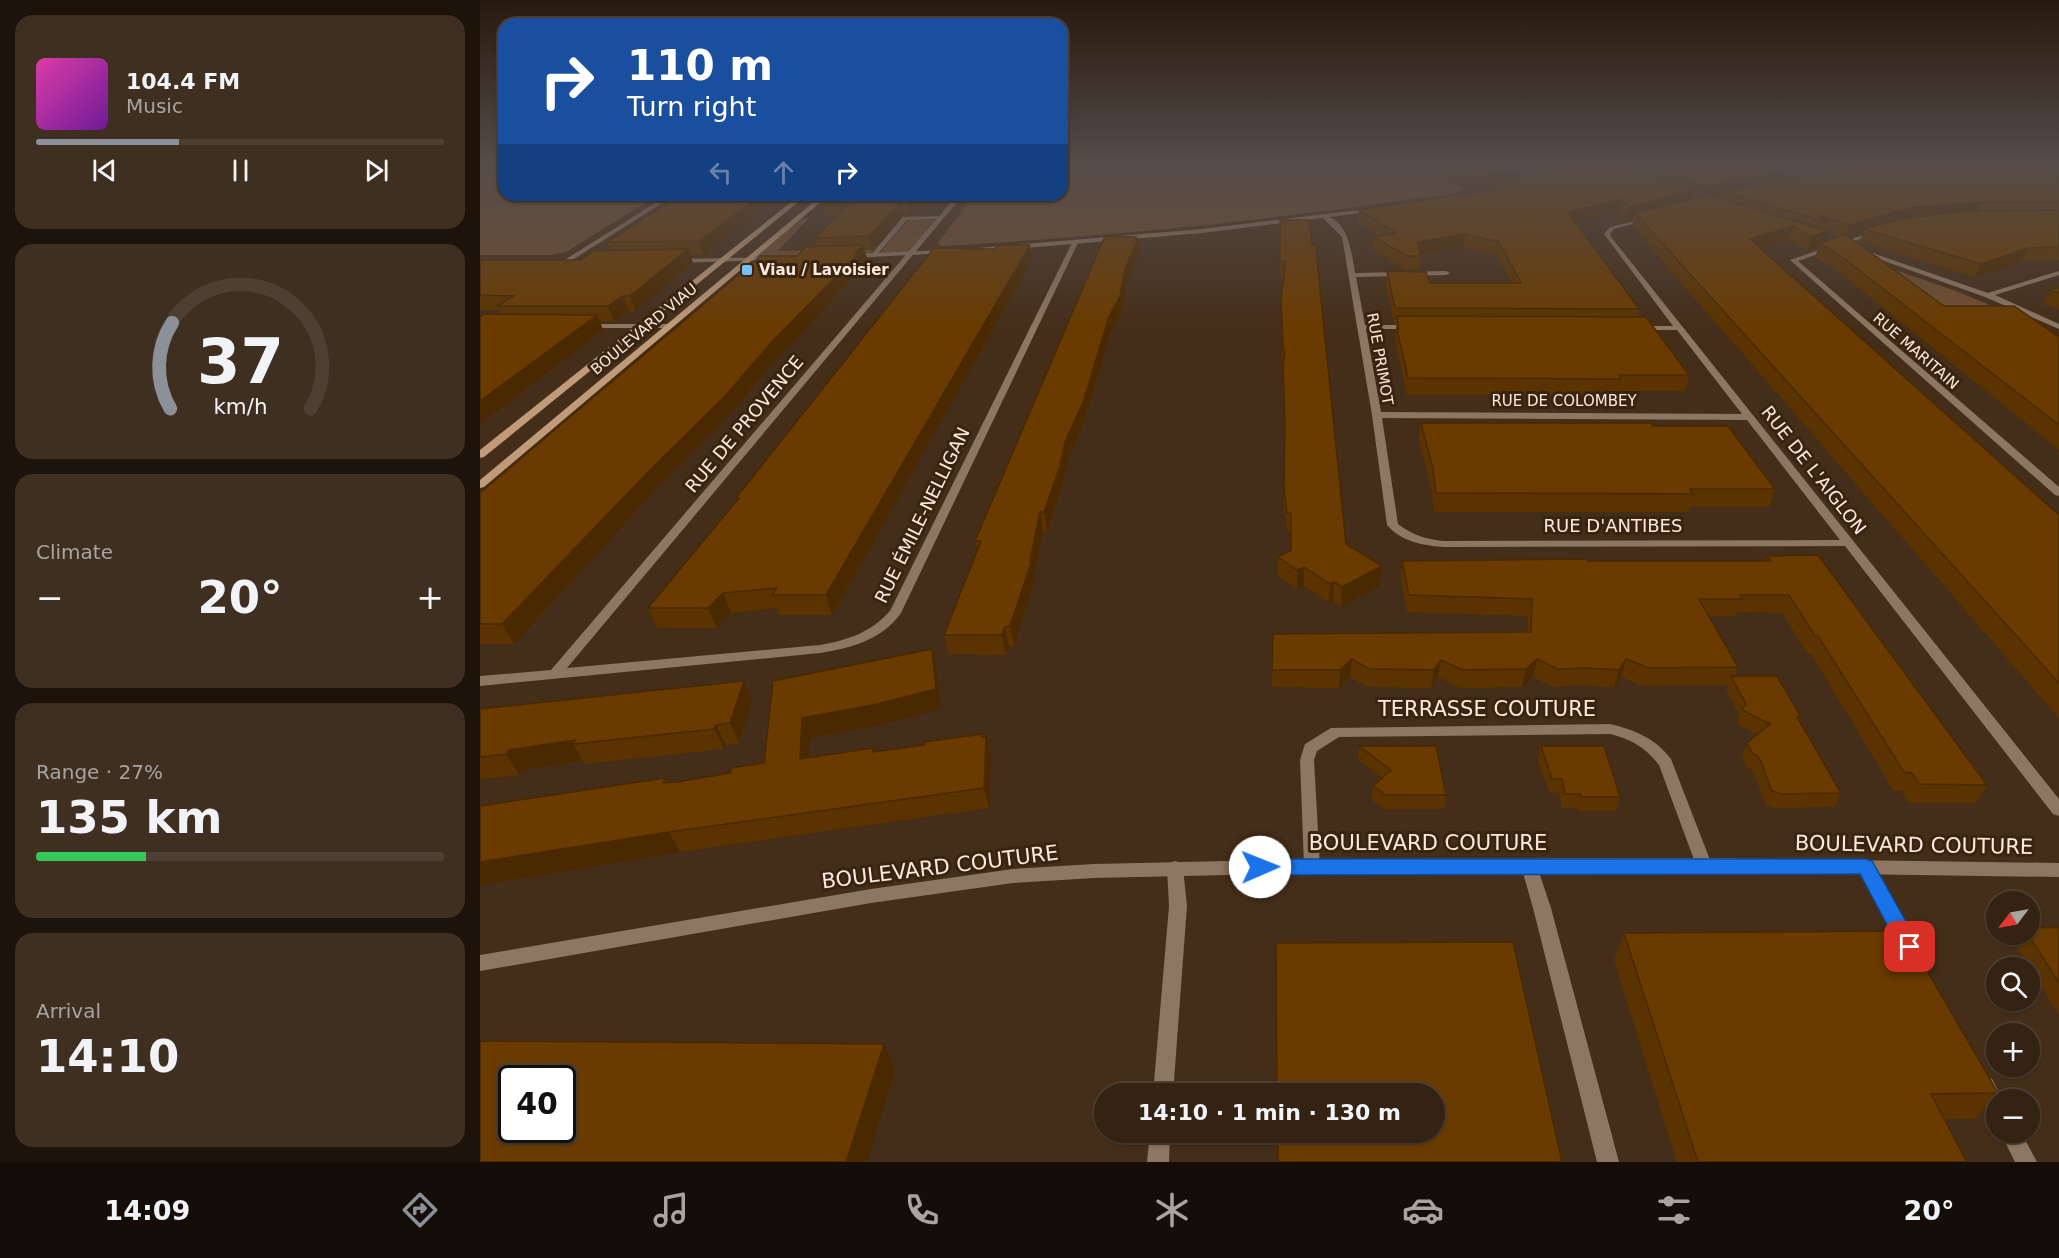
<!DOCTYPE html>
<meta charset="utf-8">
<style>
:root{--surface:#342213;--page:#3f2f21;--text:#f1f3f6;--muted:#a9a4a0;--line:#4e3f33;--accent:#8c9099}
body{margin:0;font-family:"DejaVu Sans",sans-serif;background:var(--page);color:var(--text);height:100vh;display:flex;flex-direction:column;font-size:22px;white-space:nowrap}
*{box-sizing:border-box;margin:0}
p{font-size:20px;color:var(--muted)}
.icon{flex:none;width:33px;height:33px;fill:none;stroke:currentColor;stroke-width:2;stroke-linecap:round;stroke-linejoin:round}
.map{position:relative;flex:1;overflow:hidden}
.panel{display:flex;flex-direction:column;gap:15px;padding:15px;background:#1d130a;width:480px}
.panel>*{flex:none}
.banner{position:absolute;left:18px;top:18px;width:570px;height:183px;border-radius:18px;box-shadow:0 2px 4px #0004,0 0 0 2px var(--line);background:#1a4fa0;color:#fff;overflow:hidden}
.needle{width:39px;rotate:238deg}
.fabs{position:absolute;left:1506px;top:891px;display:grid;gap:12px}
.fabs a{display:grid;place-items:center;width:54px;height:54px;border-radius:50%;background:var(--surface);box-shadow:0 2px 4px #0004,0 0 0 2px var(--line);font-size:30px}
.speed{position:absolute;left:18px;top:1065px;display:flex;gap:12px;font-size:30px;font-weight:700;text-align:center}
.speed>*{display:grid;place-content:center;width:78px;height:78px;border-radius:50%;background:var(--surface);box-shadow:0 2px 4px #0004,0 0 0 2px var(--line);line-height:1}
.speed .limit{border:3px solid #111;border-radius:9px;background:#fff;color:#111}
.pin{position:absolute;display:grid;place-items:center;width:51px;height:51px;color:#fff;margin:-26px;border-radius:12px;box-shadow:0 3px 9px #0006}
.me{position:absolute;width:66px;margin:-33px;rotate:89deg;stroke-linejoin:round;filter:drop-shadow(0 0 4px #0008)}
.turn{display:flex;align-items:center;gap:21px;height:126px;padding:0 30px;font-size:27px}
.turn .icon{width:78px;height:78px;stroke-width:2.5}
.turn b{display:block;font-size:42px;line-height:51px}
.lanes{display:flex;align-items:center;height:57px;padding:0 30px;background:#0003;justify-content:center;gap:30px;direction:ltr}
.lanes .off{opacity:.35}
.big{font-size:45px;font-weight:800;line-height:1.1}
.panel .widget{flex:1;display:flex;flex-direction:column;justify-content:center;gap:9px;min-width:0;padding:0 21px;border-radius:18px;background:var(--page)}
.panel .dial{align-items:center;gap:0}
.dial svg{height:156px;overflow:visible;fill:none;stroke:var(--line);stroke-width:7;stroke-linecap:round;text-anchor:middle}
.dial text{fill:var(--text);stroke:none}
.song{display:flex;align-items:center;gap:18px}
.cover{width:72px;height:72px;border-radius:9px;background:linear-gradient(135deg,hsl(320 70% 55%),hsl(280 70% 35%))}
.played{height:6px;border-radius:3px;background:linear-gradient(90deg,var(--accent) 35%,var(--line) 35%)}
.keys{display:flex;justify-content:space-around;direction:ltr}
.heat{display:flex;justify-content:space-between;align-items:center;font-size:33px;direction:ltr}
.charge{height:9px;border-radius:4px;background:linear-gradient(90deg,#34c759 27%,var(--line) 0)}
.trip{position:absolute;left:614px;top:1083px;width:351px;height:60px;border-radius:30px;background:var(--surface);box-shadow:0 2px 4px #0004,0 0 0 2px var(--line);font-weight:800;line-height:60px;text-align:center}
.tabs{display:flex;height:96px;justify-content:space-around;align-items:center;background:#150e08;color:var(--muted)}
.tabs .icon{width:42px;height:42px}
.tabs .active{color:var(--accent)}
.tabs b{font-size:27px;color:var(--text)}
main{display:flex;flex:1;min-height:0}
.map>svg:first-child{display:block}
</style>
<main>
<section class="panel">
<div class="widget">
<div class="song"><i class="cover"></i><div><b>104.4 FM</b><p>Music</p></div></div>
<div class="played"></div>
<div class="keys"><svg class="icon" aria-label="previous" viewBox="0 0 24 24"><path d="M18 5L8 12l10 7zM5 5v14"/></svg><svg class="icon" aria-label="pause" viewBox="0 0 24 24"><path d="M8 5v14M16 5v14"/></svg><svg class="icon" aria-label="next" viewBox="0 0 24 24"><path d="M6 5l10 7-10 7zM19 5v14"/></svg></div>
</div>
<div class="widget dial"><svg viewBox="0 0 100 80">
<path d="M14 69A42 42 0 1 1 86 69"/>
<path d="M14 69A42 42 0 0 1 15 25" stroke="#8c9099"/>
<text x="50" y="56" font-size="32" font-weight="700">37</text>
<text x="50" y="72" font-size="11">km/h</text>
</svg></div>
<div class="widget"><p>Climate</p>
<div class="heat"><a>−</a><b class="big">20°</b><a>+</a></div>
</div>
<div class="widget"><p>Range · 27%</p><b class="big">135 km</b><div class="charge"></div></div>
<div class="widget"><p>Arrival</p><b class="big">14:10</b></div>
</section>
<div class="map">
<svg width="1579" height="1162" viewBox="0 0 1579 1162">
<rect width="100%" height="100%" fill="#452e19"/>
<path fill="#6e4d2f" d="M0,165H24V195H178L86,252L70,255H0Z
M582,165H932L971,179L965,181L985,189C978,195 931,199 916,201C766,223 615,237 463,246L457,244L494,195H582Z
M329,218L298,251L340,250L343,247H396L388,256L269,260L318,219Z
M428,220H459L430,254L398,255Z
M1381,258L1476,291L1517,308L1470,319Z"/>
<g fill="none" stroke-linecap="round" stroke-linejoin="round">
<path fill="#8d7662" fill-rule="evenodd" d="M460,216L462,217V219L427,220L395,257L390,256L423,217Z
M1049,859L1055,861L1057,866L1071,908L1139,1162H1117L1053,908L1041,866L1043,861Z
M1385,859L1391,861L1434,938L1437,944L1434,950L1428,952L1422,950L1377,866L1379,861Z
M695,861L701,863L703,868L707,906L693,1094H673L689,906L687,868L689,863Z
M1505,1076L1512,1079L1523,1100H1516V1117L1509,1114L1495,1086L1498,1079Z
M670,1132H690L689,1162H667Z
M1520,1132H1541L1557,1162H1535Z"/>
<path fill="#8d7662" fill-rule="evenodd" d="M188,195H195L89,262L83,261Z
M477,195H483L87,668L340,645C368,640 390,633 410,611L592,243L597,242L598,243L421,613C402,640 371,648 340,653L0,686V676L71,670Z
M843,216C868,217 872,254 875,273L966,271L970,273L966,275L876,277L885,325H930L934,327L930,329H886L901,412L1262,414L1197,330H1160L1156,328L1160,326H1193L1124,234L1130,227L1168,218V220L1134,229L1130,234L1131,237L1579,799V816L1573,814L1365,546L963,547C942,545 922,542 907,525L892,415L862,237L843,218ZM902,418L1267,420L1360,540L963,541C946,539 932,535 918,524Z
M1395,231L1400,232L1318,261L1579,487V496L1575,495L1310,260Z
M1381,249L1508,293L1579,271V275L1515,295L1579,324V329L1505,297L1379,252V250Z
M103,324H189L193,326L189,328H106L102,326Z
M1130,724C1155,730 1175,738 1191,759L1232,865L1230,870L1224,872L1218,870L1216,865L1179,765C1166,748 1151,739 1130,734L859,737L837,751L834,760L840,866L838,871L832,873L826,871L824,866L820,760L825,744L851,728Z"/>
<path fill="#8d7662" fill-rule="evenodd" d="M895,208L897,211L722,233L498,252L495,250L498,248L722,229Z
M465,250L468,252L467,253L372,258L369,256L372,254Z
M292,257L295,259L294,260L198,263L194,261L198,259Z
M1224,858L1579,863V877L1224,872L832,873L614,878L533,883L391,903L0,971V955L391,889L533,869L614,864L832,859Z"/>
<path fill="#bf9b7a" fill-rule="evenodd" d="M320,195H327L4,457L0,458V450Z
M342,195H349L4,487L0,488V480Z"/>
</g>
<path fill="#5b3300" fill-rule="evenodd" d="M932,165H1102V167H1134V165H1579V260L1542,261L1495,277L1379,242L1383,233L1367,237L1464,306L1579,337V450L1358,271L1335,257L1339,246L1327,251L1309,240L1281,248L1579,515V718L1152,226L1154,218L1146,220L1139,211L1095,222L1159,309L1158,317L1209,375L1205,391H1139L1138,395H927L916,345V323H914L906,285L907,271L950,283H1032L1017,255L984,247L941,255L940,269L926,270L893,250L894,237L899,236L878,223L879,210L1013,190V185L997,189ZM1211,195L1219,197L1210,199ZM1242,195L1241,199L1233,197ZM1347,232L1360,236L1344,241Z
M352,195H448L431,214H424L392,250H384L387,258L381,265L382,268L295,360L252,412L178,487L34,644H0V493L317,256L337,246L335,238L357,216H346L343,203Z
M800,220L866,544L900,585L861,607L853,601L849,603L824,586L817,589L798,576V557L811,551L810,532L807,531L804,505L805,440L803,384L801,313V298L805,275H800Z
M256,229L224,254L210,255L213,263L155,311H149L134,321H120L123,330L21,314L19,310H0V260H100L130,251L127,242Z
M656,239H658L659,252L646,284L642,310L630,334L606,416L588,460L583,484L567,531H563L554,573L555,579L534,646L529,647L526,655L469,654L464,635L498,551L495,541Z
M552,259L352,615H299L297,608L251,613L237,628H177L168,608L257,501L256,498Z
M1579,287V309L1563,304L1570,291Z
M941,423L1173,426L1295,489L1289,507H1210L1208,512H954L951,487L939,440Z
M1287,556L1507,785L1496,803H1429L1421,791H1414L1331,654H1328L1302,613L1257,612L1256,616H1229L1258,667L1255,676L1321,717L1319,722L1361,793L1354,807L1295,808L1286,805L1276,778L1271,769L1267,768L1262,757L1267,743L1278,734L1257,724L1260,716L1246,690L1248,685L1163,686L1141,677L1134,688L1103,685L1073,687L1053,677L1042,687L980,688L958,677L951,688L888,687L870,677L859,688L792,687L793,634L1048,632V616L927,612L921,578L922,561H1286Z
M457,669L461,709L400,725L330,738L329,757L393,748L394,752L506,737L511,757L509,808L200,852L0,885L185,778L187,783L197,782L250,773L284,763L293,681Z
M272,701L259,743L246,745L244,749L105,764L103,761L42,770L39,775L0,779V709Z
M879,746L966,795L964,809H904L892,800L893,786L902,778L878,759Z
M1061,746L1140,797L1136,811H1098L1097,808H1082L1079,793L1069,792L1058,760Z
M1579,928V1015L1533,941L1538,934H1550Z
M1144,933L1518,1093L1495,1119H1465L1487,1162H1197L1134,960Z"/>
<path fill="#4a2900" d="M1064,165H1102V169L1014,183L1013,185L997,189L998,177Z
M1348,165H1358L1355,175L1243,191L1242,195L1224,199L1227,187L1303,171Z
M1212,191L1209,203L1155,213L1154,218L1146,220L1149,207Z
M281,195H301L224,254L219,241Z
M434,195H448L431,214L428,201Z
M1142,199L1139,211L1086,225L1088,212Z
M421,201L424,214L392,250L389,236Z
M1503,202L1498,214L1384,229L1383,233L1366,237L1370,225L1433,207Z
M1313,226L1309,240L1267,253L1270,239Z
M1348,231L1343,244L1340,243L1339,246L1327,251L1331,237Z
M985,234L984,247L936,255L937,242Z
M656,237V242L658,239L659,252L646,284L642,310L630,334L606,416L588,460L583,484L567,531L564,512L585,442Z
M383,245L387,258L381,265L382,268L295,360L252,412L178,487L34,644L22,624L290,344Z
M550,245L552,259L352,615L346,595Z
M1548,248L1542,261L1495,277L1501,264Z
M208,249L213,263L155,311L150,296Z
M143,296L149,311L134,321L128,306Z
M117,315L123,330L0,424V401Z
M560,512L563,531L554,573L555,579L534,646L530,626L550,561Z
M902,566L900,585L861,607L862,587Z
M824,567V586L817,589V570Z
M854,582L853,601L849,603L850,584Z
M243,593L251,613L237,628L228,608Z
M525,627L529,647L526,655L522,635Z
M452,649L457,669L461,709L400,725L330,738L328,779L320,759L322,718Z
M872,659L870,677L859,688L860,670Z
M1057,659L1053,677L1042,687L1046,669Z
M1146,659L1141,677L1134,688L1139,670Z
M961,660L958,677L951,688L954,670Z
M264,681L272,701L259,743L250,723Z
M236,725L246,745L244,749L234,729Z
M502,734L506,751V737L511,757L509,808L504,788Z
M95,740L93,744L103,761L42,770L39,775L26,754L29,750Z
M189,832L200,852L0,885V862Z
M404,1044L415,1070L387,1162H366Z"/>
<path fill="#6a3b00" stroke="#4a2900" stroke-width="1.5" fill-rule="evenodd" d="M964,165H1064L998,177Z
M1111,165H1127L1212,191L1149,207L1142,199L1088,212L1159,309L915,308L907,271L946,272L950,283H1041L1019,242L985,234L937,242L941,256H927L894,237L917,233L879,210L1028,188L1014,183Z
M1153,165H1348L1303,171L1227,187Z
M1451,168H1579V202H1503L1433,207L1370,225L1337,215L1349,223L1243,191L1322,177L1365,173Z
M200,195H281L219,241L127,242Z
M352,195H434L428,201H421L389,236L335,238L369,203H343Z
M1227,195L1348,231L1331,237L1313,226L1270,239L1579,515V683L1155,213Z
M1579,210V247L1548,248L1501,264L1384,229L1422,219L1475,212Z
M800,220H829L832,245H836V250L866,544L902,566L862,587L854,582L850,584L824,567L817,570L798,557L811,550V513H807L804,487L805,425L803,368L805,350H803L801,298L806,261H800Z
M1362,235L1369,237L1464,306H1534L1579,337V425L1362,257L1340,243Z
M625,236L656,237L655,239H658L645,269L640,296L628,319L604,400L585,442L580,466L564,512H560L550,561L552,560L530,626L525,627L522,635H464L501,541H495Z
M383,245L375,254H378L290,344L246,395L171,469L22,624H0V493L281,256H317L326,247Z
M520,245H550L346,595H292L297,588L243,593L228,608H168L259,498H256L454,248L514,249Z
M208,249L150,296H143L128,306H17L34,296L0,295V260H100L114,251Z
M1579,287V293L1570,291Z
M4,314L117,315L0,401V316Z
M917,316L1166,317L1209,375H1139L1141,379L928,378L917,329H919Z
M941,423H1171L1173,426H1248L1295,489H1210L1213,494L956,493L953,469Z
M1338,555L1507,785L1439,784L1432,773L1424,772L1338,636H1335L1309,595H1260L1262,599H1219L1258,667L1169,668L1146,659L1139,670L1108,668L1077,669L1057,659L1046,669L983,670L961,660L954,670L889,669L872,659L860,670H792L793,634L1051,632L1052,599L929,595L922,561L1106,559L1108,561H1291L1287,556Z
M452,649L456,689L393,705L322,718L320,759L393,748V752L444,745V742L502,734V737H506L504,788L189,832L0,862V806L185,778L183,783L197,782L250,773L251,768L284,763L293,681Z
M1251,676H1297L1321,717H1317L1361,793L1301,794L1292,791L1282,764L1277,755L1273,754L1267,743L1290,724L1262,710L1266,704Z
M264,681L250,723L236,725L234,729L93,744L95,740L29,750L26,754L0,757V709Z
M879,746H956L966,795H906L893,786L911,770Z
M1061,746H1124L1140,797H1101V794H1085L1082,779H1072Z
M1550,927L1579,928V983L1548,934H1550Z
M1424,931L1518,1093L1451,1094L1487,1162H1218L1144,933Z
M1033,942L1082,1162H798V1132H954V1094H797L796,943Z
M0,1041L404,1044L366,1162H0ZM32,1078H82V1130H32Z"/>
<linearGradient id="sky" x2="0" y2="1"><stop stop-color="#26190e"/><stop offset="0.5" stop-color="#564c49"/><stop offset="1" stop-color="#564c49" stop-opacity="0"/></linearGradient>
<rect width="1579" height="328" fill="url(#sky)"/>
<path fill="#1a73e8" stroke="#114b97" stroke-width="1.5" d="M780,859H1385L1392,861L1440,947L1437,954L1430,956L1423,954L1380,874L780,875L774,872L771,867L774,862Z"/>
<rect fill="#77bff7" stroke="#3a240f" stroke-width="2" x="261" y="264" width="12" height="12" rx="3"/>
<g text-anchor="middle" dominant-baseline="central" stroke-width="6" stroke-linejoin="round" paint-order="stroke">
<g font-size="15" font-weight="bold" fill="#faebde" stroke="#3a240f" text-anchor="start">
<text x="279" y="270">Viau / Lavoisier</text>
</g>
<g font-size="15" fill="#faebde" stroke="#3a240f">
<text transform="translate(164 329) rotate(-40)">BOULEVARD VIAU</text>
<text transform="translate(1436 351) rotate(41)">RUE MARITAIN</text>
<text transform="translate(900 359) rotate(80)">RUE PRIMOT</text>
<text x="1084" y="401">RUE DE COLOMBEY</text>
</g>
<g font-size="18" fill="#faebde" stroke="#3a240f">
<text transform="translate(264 424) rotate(-50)">RUE DE PROVENCE</text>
<text transform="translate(1334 470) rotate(52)">RUE DE L'AIGLON</text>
<text transform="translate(442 515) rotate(-64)">RUE ÉMILE-NELLIGAN</text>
<text x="1133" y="525">RUE D'ANTIBES</text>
</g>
<g font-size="21" fill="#faebde" stroke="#3a240f">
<text x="1007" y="709">TERRASSE COUTURE</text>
<text x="948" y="843">BOULEVARD COUTURE</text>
<text transform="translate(1434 845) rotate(1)">BOULEVARD COUTURE</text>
<text transform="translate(460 867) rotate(-7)">BOULEVARD COUTURE</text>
</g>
</g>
</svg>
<div class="fabs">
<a><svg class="needle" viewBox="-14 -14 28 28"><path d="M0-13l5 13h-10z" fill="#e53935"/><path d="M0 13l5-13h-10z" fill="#a9a4a0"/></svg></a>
<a><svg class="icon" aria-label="search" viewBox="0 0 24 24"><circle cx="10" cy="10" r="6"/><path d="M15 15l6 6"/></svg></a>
<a>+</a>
<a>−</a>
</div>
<div class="speed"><div class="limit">40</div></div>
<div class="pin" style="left:1430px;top:947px;background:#d93025"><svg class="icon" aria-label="arrive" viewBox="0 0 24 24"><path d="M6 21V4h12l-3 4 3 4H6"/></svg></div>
<svg class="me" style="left:780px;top:867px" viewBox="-20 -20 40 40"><circle r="19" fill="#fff"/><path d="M0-13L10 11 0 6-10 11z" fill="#1a73e8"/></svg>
<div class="trip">14:10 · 1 min · 130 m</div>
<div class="banner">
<div class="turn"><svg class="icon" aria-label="right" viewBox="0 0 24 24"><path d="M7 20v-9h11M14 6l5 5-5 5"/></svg><div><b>110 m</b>Turn right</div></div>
<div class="lanes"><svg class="icon off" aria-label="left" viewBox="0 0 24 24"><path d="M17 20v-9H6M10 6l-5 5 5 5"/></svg><svg class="icon off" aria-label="ahead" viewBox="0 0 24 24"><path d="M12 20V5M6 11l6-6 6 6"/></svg><svg class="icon" aria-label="right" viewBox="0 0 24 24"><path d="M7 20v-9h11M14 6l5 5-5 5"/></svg></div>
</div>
</div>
</main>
<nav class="tabs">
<b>14:09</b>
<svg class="icon active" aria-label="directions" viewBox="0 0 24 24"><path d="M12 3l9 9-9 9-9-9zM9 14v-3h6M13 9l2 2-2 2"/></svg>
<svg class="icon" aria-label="music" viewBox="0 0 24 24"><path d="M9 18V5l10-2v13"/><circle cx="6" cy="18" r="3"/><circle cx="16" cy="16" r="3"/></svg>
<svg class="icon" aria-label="phone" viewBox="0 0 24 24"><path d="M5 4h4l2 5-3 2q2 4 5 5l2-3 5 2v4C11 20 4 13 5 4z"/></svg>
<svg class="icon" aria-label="climate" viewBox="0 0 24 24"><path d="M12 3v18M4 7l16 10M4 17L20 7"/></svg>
<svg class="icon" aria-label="car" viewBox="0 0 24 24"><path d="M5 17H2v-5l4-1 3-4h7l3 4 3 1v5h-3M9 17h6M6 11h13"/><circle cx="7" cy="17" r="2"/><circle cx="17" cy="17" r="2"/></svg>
<svg class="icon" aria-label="filters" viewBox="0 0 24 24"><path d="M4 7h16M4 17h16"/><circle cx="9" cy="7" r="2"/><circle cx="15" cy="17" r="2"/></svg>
<b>20°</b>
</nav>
